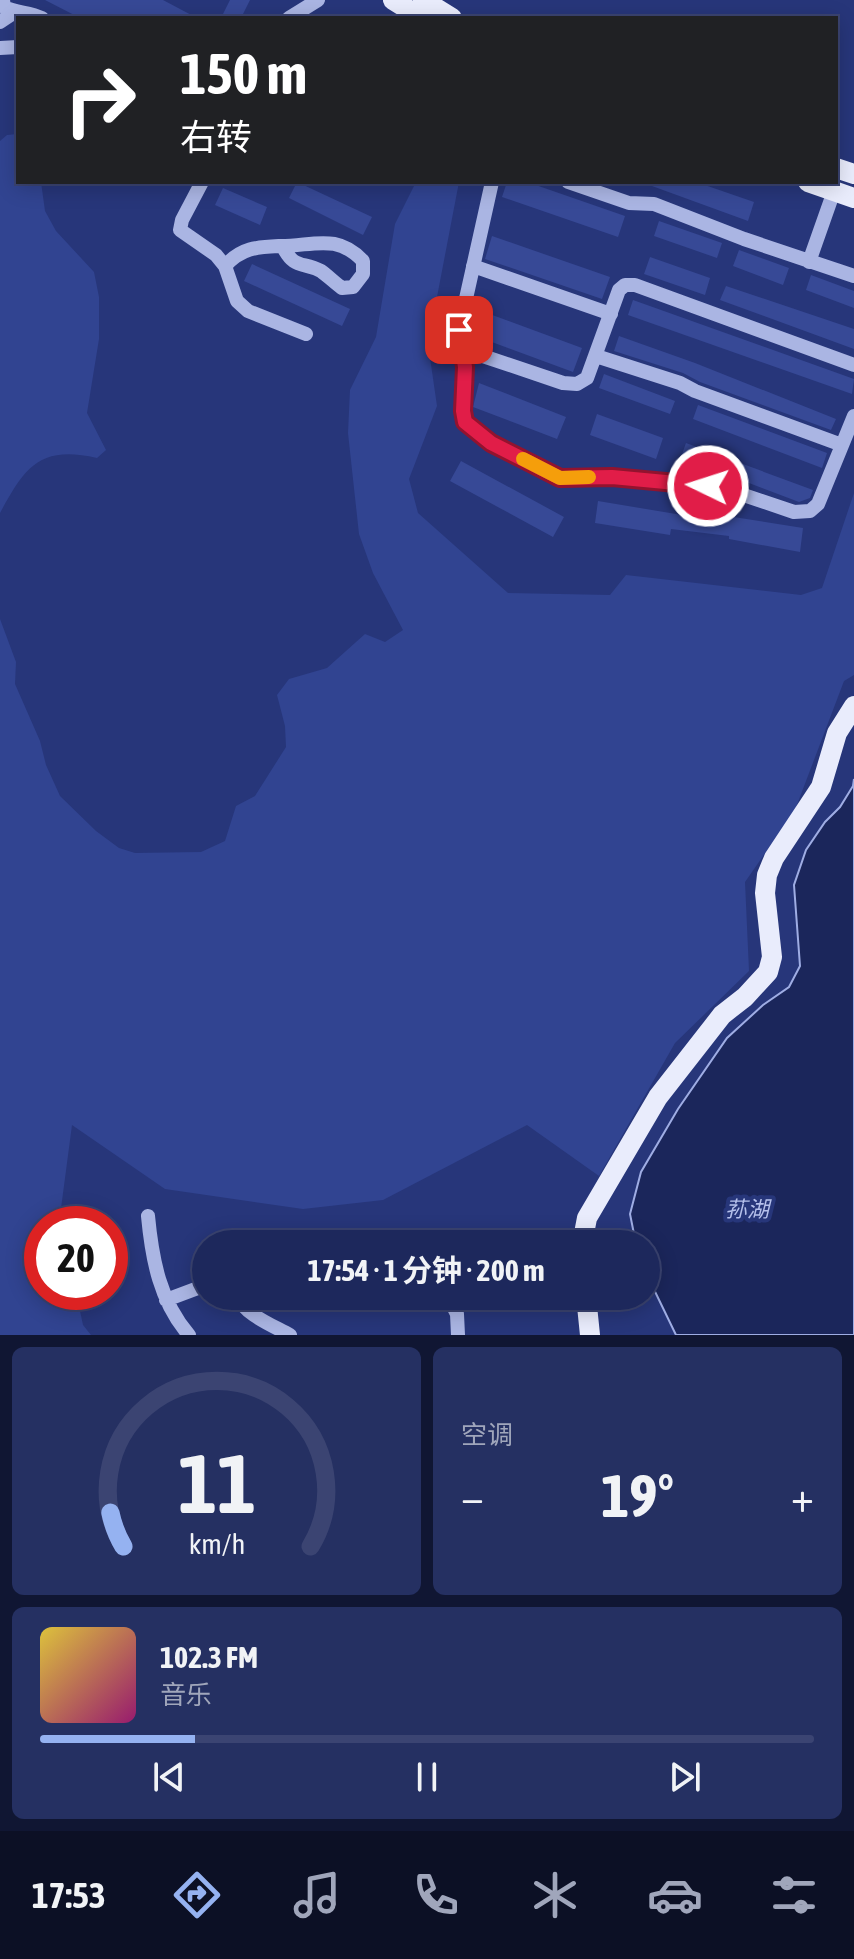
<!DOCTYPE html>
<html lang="zh">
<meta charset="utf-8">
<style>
:root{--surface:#1d285c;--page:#253062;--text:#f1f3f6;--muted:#a0a6bb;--line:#3b4472;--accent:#95b2f1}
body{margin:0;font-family:"Asap Condensed","Noto Sans SC",sans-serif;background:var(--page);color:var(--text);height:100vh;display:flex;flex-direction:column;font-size:30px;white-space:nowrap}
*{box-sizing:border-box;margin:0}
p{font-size:26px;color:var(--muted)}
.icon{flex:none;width:44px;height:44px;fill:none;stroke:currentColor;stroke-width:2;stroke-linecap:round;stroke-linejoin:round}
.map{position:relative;height:1335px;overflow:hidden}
.sheet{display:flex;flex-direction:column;gap:12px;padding:12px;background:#101633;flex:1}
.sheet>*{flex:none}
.guide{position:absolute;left:16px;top:16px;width:822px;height:168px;border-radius:0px;box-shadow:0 4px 20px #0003,0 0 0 2px var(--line);background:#202124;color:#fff;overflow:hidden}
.speed{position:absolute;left:24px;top:1206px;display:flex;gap:16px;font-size:40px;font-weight:700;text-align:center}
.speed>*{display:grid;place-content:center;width:104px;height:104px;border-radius:50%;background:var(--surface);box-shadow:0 4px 20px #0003,0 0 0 2px var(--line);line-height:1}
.speed .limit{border:12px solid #d22;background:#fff;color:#111}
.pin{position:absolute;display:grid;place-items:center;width:68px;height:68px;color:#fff;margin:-34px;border-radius:16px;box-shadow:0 4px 12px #0006}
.me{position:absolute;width:88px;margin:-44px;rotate:274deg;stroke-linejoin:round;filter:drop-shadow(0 0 6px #0008)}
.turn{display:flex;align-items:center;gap:28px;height:168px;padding:0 32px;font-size:36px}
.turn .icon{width:104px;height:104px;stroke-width:2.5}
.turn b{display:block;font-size:56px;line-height:68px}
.big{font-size:60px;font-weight:700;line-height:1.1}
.sheet .tile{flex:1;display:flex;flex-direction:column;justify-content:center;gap:12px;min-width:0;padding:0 28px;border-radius:12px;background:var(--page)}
.sheet .dial{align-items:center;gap:0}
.dial svg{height:208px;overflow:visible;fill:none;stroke:var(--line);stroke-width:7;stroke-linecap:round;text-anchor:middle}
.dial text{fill:var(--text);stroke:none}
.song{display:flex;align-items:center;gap:24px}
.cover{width:96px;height:96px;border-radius:12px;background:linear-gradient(135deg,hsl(50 70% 55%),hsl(320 70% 35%))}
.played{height:8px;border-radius:4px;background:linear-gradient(90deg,var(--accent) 20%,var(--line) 20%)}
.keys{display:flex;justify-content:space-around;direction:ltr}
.heat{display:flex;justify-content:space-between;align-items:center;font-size:44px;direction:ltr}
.sheet .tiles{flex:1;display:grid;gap:12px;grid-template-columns:1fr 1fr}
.tile:last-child{grid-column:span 2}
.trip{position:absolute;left:192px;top:1230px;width:468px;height:80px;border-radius:40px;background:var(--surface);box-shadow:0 4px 20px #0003,0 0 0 2px var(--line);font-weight:700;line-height:80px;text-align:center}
.menu{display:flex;height:128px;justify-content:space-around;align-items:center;background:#0c1025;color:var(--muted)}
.menu .icon{width:56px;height:56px}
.menu .on{color:var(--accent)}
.menu b{font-size:36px;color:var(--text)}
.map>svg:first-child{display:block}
</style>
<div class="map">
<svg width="854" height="1335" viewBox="0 0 854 1335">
<rect width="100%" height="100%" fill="#27367a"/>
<path fill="#314491" d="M18,134V182H41L45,211L56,231L94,272L99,297V339L87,413L106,450L97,458C40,445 25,467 0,513V141L7,135Z
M416,182H459L428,344L437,406L409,479L418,513L508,593L610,595L626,575L801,595L822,588L854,493V675L844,681L795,810L745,882L749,971L675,1043L599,1176L527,1125L383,1200L303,1209L165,1189L72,1125L60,1216L62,1224H42V1292H76L83,1325L91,1335H0V619L16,662L15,684L40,741L46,765L60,796L96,831L119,848L135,853L201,852L225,841L236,806L255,796L286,747L285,726L277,695L289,679L327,668L365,634L385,642L403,630L373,573L359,534L348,433L350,390L376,337L395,224Z"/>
<path fill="#1b265b" stroke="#9fade4" stroke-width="2" d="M854,779V1335H676L646,1273V1244H636L630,1214L641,1172L678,1109L727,1038L763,1005L789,987L800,966L794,885L806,850L825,822L840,807L853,786Z"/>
<path fill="#374996" d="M45,0H163L197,18H80Z
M230,0H250L241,18H221Z
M297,182L372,217L363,235L289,198Z
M507,182H527L625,216L618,237L502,197Z
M641,182H696L754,202L748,221Z
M223,188L267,207L260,225L215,205Z
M659,221L722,243L717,258L654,236Z
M492,236L610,277L602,299L485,259Z
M739,250L789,268L783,285L733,266Z
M650,257L710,278L705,295L644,274Z
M252,264L350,309L342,326L244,281Z
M811,275L854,291V308L806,290Z
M726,286L854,329V349L720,300Z
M633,300L854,379L852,394L628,315Z
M476,309L582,348L573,372L470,334Z
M619,336L695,363L836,419L831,430L700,382L683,373L614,351Z
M604,374L675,401L670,414L599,388Z
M479,383L566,417L557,439L473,407Z
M698,405L827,453L822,468L693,419Z
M597,414L663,438L656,459L590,435Z
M686,443L813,490L810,498L799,502L681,457Z
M461,461L564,517L553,537L450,481Z
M598,501L688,516L689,510L803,528L800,552L729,539V536L671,529L670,535L595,523Z"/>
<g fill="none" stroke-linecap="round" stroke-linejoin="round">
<path stroke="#aab5e3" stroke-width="14" d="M3,0L4,7C17,13 29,12 42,18
M289,18L318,0
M0,22L15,12
M0,48L18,47
M202,182L182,220L180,230L216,255L225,266L237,301L248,311L306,334
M492,182L459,330L465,367L463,411L465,422L491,443L560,478L572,480L612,477L720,487L794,512L810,511L818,504L854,416
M568,182L629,203L654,204L744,239L854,276
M809,262L834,191
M225,266C242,247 258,247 281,246C313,246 337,233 363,261V274L353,287L342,288C335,283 328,276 321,271C302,261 295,270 283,247
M473,266L611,314
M462,349L563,383L577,384L587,378L619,290L625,285H635L854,365
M596,356L680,383L695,391L842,445
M148,1216C152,1259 160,1302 189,1335
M237,1296C245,1315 272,1325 290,1335
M448,1296L457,1314L458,1335
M166,1300L206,1285"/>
<path stroke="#e9ecfc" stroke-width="20" d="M393,0L422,18
M423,0L452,18
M836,168L854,174
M808,182L854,198
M582,1244L587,1218L658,1097L722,1015L745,997L768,972L772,957L765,893L767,875L774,858L821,787L837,733L854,706
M586,1296L590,1335"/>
</g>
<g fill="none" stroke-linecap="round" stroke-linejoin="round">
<defs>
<path id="route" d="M459,330L465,367L463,411L465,422L491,443L560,478L612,477L708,486"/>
</defs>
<use href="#route" stroke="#92132f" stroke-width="20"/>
<use href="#route" stroke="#e11d48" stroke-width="14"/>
<path stroke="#f59e0b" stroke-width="14" d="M523,459L560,478L589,477"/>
</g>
<g text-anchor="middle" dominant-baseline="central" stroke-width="8" stroke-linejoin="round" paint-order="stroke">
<g font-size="22" font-style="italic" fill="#b5c0eb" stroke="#27367a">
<text x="747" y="1209">荪湖</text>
</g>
</g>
</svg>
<div class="speed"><div class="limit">20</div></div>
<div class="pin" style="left:459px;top:330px;background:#d93025"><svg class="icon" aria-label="arrive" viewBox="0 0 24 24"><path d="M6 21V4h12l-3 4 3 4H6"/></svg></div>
<svg class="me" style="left:708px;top:486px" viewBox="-20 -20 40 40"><circle r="17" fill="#e11d48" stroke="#fff" stroke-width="3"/><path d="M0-11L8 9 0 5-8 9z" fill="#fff"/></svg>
<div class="trip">17:54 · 1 分钟 · 200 m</div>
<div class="guide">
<div class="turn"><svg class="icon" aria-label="right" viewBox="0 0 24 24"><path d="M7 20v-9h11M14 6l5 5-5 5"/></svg><div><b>150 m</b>右转</div></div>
</div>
</div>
<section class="sheet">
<div class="tiles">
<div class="tile dial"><svg viewBox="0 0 100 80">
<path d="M14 69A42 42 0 1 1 86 69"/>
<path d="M14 69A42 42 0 0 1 9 56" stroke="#95b2f1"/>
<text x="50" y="56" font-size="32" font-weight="700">11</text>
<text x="50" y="72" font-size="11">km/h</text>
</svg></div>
<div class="tile"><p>空调</p>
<div class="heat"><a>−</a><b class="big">19°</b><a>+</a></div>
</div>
<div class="tile">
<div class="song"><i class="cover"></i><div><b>102.3 FM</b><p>音乐</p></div></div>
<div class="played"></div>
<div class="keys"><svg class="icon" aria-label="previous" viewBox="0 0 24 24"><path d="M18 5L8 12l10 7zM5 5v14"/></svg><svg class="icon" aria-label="pause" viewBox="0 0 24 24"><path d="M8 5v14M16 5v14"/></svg><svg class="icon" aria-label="next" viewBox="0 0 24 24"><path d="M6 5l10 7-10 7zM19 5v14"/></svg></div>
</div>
</div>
</section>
<nav class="menu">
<b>17:53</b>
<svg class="icon on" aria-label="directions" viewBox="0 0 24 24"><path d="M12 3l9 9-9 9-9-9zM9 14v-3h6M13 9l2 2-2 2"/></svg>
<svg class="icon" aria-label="music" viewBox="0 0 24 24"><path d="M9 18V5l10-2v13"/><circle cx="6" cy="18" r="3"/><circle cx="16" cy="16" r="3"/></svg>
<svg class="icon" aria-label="phone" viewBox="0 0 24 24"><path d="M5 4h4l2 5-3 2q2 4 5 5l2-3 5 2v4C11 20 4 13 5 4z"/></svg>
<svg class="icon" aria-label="climate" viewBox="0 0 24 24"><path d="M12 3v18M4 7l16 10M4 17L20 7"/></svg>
<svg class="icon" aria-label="car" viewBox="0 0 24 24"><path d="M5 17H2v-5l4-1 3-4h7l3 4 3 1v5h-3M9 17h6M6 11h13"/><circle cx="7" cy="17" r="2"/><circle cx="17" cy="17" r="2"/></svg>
<svg class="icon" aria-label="filters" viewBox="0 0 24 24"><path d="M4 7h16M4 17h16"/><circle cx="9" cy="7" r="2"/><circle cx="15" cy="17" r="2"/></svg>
</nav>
